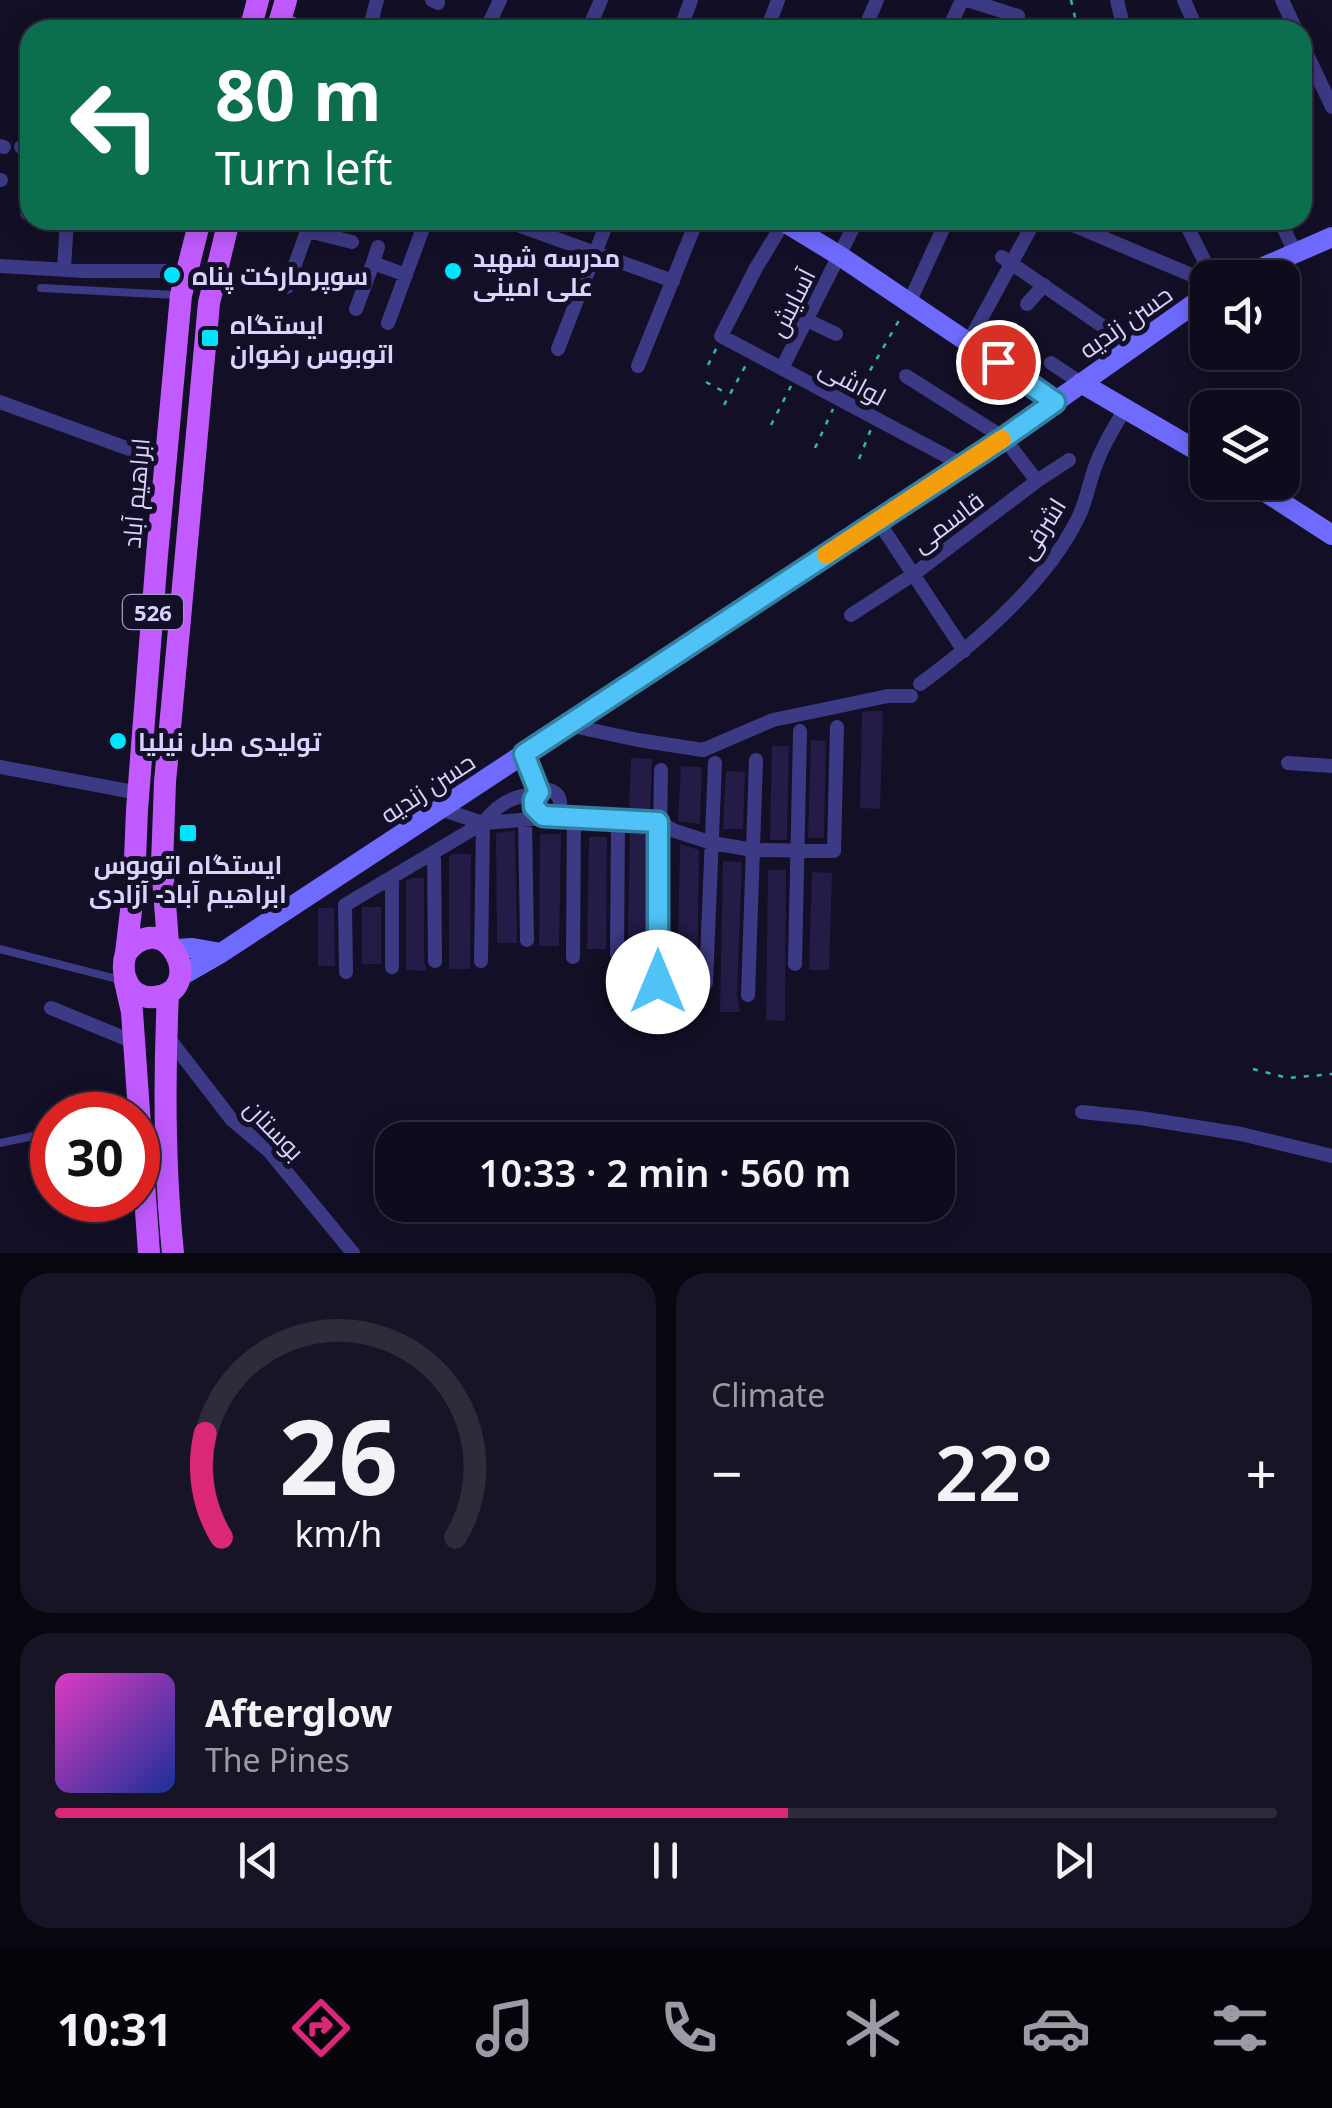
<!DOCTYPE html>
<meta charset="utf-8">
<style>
:root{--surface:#0e0b1c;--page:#171425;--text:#f1f3f6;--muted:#9b9ba3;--line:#2e2b3b;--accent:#db2777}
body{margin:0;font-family:"Noto Sans",Cairo,sans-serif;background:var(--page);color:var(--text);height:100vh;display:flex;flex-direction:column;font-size:38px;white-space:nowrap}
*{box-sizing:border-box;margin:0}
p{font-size:32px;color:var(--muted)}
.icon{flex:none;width:55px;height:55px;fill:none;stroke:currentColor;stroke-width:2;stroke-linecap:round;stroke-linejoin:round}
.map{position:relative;height:1253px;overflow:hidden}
.panel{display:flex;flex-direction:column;gap:20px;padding:20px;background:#08060f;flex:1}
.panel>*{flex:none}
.guide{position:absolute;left:20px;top:20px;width:1292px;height:210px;border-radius:30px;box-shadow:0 5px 25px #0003,0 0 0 2px var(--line);background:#0b6e4f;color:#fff;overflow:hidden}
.controls{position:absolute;left:1190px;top:260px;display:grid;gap:20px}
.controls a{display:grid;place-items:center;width:110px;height:110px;border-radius:20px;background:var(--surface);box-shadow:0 5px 25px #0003,0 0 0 2px var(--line);font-size:50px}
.speed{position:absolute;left:30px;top:1092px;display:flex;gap:20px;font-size:50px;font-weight:700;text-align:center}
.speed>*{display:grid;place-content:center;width:130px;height:130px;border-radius:50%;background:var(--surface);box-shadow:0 5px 25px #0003,0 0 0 2px var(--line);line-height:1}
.speed .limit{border:15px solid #d22;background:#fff;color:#111}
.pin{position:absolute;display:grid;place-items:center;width:85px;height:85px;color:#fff;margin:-42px;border:5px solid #fff;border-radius:50%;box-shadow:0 2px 10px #0007}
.me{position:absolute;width:110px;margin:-55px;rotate:0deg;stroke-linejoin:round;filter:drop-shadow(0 0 8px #0008)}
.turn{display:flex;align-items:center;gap:35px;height:210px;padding:0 30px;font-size:45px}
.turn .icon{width:130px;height:130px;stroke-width:2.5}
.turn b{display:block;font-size:70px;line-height:85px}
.big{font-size:75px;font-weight:600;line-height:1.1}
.panel .card{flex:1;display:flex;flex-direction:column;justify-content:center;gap:15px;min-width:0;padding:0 35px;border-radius:30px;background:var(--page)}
.panel .dial{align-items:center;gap:0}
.dial svg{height:260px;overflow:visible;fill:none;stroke:var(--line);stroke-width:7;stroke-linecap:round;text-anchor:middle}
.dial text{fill:var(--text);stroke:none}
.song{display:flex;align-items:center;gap:30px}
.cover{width:120px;height:120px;border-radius:15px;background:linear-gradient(135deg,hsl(310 70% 55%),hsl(230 70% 35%))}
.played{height:10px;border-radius:5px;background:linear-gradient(90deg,var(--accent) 60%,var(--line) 60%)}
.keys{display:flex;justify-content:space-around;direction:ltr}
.heat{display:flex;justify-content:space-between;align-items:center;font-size:55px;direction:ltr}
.panel .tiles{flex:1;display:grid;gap:20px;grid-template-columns:1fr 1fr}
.card:last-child{grid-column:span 2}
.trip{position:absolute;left:375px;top:1122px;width:580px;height:100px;border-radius:30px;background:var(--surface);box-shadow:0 5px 25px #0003,0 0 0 2px var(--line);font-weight:600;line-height:100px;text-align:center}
.tab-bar{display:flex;height:160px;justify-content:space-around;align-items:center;background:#06040b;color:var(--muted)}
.tab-bar .icon{width:70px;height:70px}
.tab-bar .on{color:var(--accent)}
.tab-bar b{font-size:45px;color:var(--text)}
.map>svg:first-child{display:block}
</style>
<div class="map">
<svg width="1332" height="1253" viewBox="0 0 1332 1253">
<rect width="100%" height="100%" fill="#130f26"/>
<path fill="#241b47" d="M869,711H883L880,809L860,808L862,712Z
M811,740L826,741L824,838H808Z
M772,746H789L787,840H770Z
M631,758L652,759L650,811L629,809Z
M681,766L702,767L700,824L678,821Z
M726,771L745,772L743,829H723Z
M512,831H515L517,943H497L496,833Z
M630,831L649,834L646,984H627Z
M540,834H561L559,946H539Z
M589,837H607L606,949H587Z
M680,844L699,850L697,995L677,994Z
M452,854H471L470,969H449V856Z
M723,861L742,862L737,995L740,1012H720Z
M768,870H786L785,1021L766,1020Z
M812,872L832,873L829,970H809Z
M411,878H424V961L427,971L406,970V881Z
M362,907H381V964H362Z
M318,908H334L335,966H318Z"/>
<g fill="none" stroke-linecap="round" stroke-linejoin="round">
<path stroke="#2fb8b0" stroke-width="2.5" stroke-dasharray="5 8" stroke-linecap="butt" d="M1071,0L1078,30
M1150,220L1152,224
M708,365L717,347
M706,382L728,394
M857,393L901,317
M724,405L747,363
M771,425L791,386
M815,448L833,409
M859,459L871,429
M1253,1069L1288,1078L1332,1074"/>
<path stroke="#3d3a85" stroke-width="8" d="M41,288L176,295
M0,949L121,980
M0,1143L52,1132"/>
<path stroke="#3d3a85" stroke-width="14" d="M432,0L438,3
M967,0L1018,16
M1117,0L1124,30
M1184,0L1197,30
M1282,0L1296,30
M369,30L377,0
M486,30L500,0
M551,30L552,27
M588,30L601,0
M680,30L691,0
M767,30L778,0
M864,30L877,0
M948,30L962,0
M1302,44L1332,107
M0,146L4,147
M21,147H30
M0,180H1
M27,213H30
M504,220L673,281
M785,220L756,268L721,336L963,465
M1061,220L1208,282
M1184,220L1213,278
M1280,220L1295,253
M308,231L352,242
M1002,257L1133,347
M373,263L378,247
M0,266L84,271H187
M64,269L67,220
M287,287L311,220
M909,303L947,220
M1027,304L1044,285
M356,309L373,263L406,275
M807,320L836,334
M388,323L426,220
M969,341L1035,220
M558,349L608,220
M1051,363L1081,383
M638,366L697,220
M782,368L857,220
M906,376L1004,438L1037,481
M0,402L165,462
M878,521L964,651
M851,615L914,574L1037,481L1069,460
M920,684C977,642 1048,581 1079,516C1088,497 1090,476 1099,457C1106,440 1116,424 1125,409
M568,725L638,740L703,750L773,720L888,696H911
M523,754L539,792
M1288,763L1332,766
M0,767L139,793
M534 803a13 13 0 1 1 26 0a13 13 0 1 1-26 0Z
M440,809L483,823L574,816L659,822L675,831L712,843L753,850L834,851L837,727
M525,820L527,940
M483,823C496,806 514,794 536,795
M434,852L435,961
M392,877V967
M617,954L618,820
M573,957L574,816
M795,964L800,731
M346,972L345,905L483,823L481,961
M658,982L661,770
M706,983L715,763
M748,995L756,760
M51,1008L134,1042
M167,1036L232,1120L269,1151L353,1253
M1082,1112L1140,1118L1241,1134L1332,1156"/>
<path stroke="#6f6bff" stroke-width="20" d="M278,22L301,30
M781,220L840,256L1055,401
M1238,278L1332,237
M1081,383L1208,457
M1250,482L1332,535
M175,949L193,948L221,953
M179,977L221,953L1004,438L1208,294"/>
<path stroke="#c25bff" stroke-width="22" d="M250,30L258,0
M277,30L286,0
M168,943L162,864L165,782L209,303L229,220
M126,953C166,903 209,991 155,997C129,1000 119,974 126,953L134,885L137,810L157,555L181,295L200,220
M125,981L132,1012L149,1253
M168,993C164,1080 164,1166 173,1253"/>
</g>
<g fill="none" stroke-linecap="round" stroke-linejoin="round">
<defs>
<path id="route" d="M658,982V822L543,816L534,807V799L539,792L524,754L1004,438L1055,402L998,362"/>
</defs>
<use href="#route" stroke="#337fa1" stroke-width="25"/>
<use href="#route" stroke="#4fc3f7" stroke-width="18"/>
<path stroke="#f59e0b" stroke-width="18" d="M826,555L1002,439"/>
</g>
<g fill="#00e5ff" stroke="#130f26" stroke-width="4">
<circle cx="453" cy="271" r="10"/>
<circle cx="172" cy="275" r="10"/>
<rect x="200" y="328" width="20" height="20" rx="5"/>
<circle cx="118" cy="741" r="10"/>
<rect x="178" y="823" width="20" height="20" rx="5"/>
</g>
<g text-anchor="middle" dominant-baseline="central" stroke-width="10" stroke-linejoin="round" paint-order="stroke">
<rect fill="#130f26" stroke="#9e99be" stroke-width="2.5" x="123" y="595" width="60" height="34" rx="8"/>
<g font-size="22" font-weight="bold" fill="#d9d4ff">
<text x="153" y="612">526</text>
</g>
<g font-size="25" font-weight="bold" fill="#d9d4ff" stroke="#130f26" text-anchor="start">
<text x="473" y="257">مدرسه شهید<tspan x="473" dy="29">علی امینی</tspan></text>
<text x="192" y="275">سوپرمارکت پناه</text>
<text x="230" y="324">ایستگاه<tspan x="230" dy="29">اتوبوس رضوان</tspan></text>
<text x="138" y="741">تولیدی مبل نیلیا</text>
<text x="188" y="864" text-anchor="middle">ایستگاه اتوبوس<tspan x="188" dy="29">ابراهیم آباد- آزادی</tspan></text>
</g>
<g font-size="25" fill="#d9d4ff" stroke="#130f26">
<text transform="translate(791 302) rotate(-63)">آسایش</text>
<text transform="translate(1125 321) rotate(-35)">حسن زندیه</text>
<text transform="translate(853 381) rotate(28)">لواشی</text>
<text transform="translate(135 493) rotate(-85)">ابراهیم آباد</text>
<text transform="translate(947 521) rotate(-37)">قاسمی</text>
<text transform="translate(1041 528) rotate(-58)">اشرفی</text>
<text transform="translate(427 787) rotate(-33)">حسن زندیه</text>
<text transform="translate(275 1129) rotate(46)">بوستان</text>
</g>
</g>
</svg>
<div class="controls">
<a><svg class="icon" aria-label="sound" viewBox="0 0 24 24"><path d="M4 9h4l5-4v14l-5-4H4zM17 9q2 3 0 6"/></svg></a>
<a><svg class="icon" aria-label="layers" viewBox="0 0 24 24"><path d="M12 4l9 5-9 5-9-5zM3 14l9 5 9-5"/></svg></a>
</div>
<div class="speed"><div class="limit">30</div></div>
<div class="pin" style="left:998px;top:362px;background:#d93025"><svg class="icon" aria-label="arrive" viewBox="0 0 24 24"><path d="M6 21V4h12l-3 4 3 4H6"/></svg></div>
<svg class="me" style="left:658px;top:982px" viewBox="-20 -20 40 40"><circle r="19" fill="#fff"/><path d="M0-13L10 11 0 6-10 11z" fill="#4fc3f7"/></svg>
<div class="trip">10:33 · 2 min · 560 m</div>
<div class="guide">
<div class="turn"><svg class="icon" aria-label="left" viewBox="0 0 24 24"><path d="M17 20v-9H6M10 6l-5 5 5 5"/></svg><div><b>80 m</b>Turn left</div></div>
</div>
</div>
<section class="panel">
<div class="tiles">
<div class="card dial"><svg viewBox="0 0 100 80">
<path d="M14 69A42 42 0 1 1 86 69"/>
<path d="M14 69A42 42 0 0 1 9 37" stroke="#db2777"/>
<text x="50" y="56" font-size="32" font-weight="700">26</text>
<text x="50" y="72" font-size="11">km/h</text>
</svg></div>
<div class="card"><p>Climate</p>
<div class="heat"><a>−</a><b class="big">22°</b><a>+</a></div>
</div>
<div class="card">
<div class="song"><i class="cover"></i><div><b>Afterglow</b><p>The Pines</p></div></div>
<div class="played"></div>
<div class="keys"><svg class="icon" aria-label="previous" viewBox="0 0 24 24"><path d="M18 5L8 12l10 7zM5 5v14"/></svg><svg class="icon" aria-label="pause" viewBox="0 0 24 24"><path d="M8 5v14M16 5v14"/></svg><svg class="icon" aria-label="next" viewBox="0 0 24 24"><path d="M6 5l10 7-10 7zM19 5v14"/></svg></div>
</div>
</div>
</section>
<nav class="tab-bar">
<b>10:31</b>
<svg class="icon on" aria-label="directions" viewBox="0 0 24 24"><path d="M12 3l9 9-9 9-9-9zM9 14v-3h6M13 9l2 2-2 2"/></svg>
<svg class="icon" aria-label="music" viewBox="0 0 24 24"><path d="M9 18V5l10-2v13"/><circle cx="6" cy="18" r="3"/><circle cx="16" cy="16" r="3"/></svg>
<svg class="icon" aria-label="phone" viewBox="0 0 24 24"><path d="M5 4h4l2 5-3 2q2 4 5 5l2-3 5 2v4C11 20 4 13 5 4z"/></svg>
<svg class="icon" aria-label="climate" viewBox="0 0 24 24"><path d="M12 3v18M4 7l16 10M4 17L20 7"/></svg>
<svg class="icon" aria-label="car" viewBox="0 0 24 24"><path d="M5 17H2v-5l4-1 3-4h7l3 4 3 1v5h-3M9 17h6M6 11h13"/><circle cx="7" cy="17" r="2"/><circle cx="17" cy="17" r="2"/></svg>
<svg class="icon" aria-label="filters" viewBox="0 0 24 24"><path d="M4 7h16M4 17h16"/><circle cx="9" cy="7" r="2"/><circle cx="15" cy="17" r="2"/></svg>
</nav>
